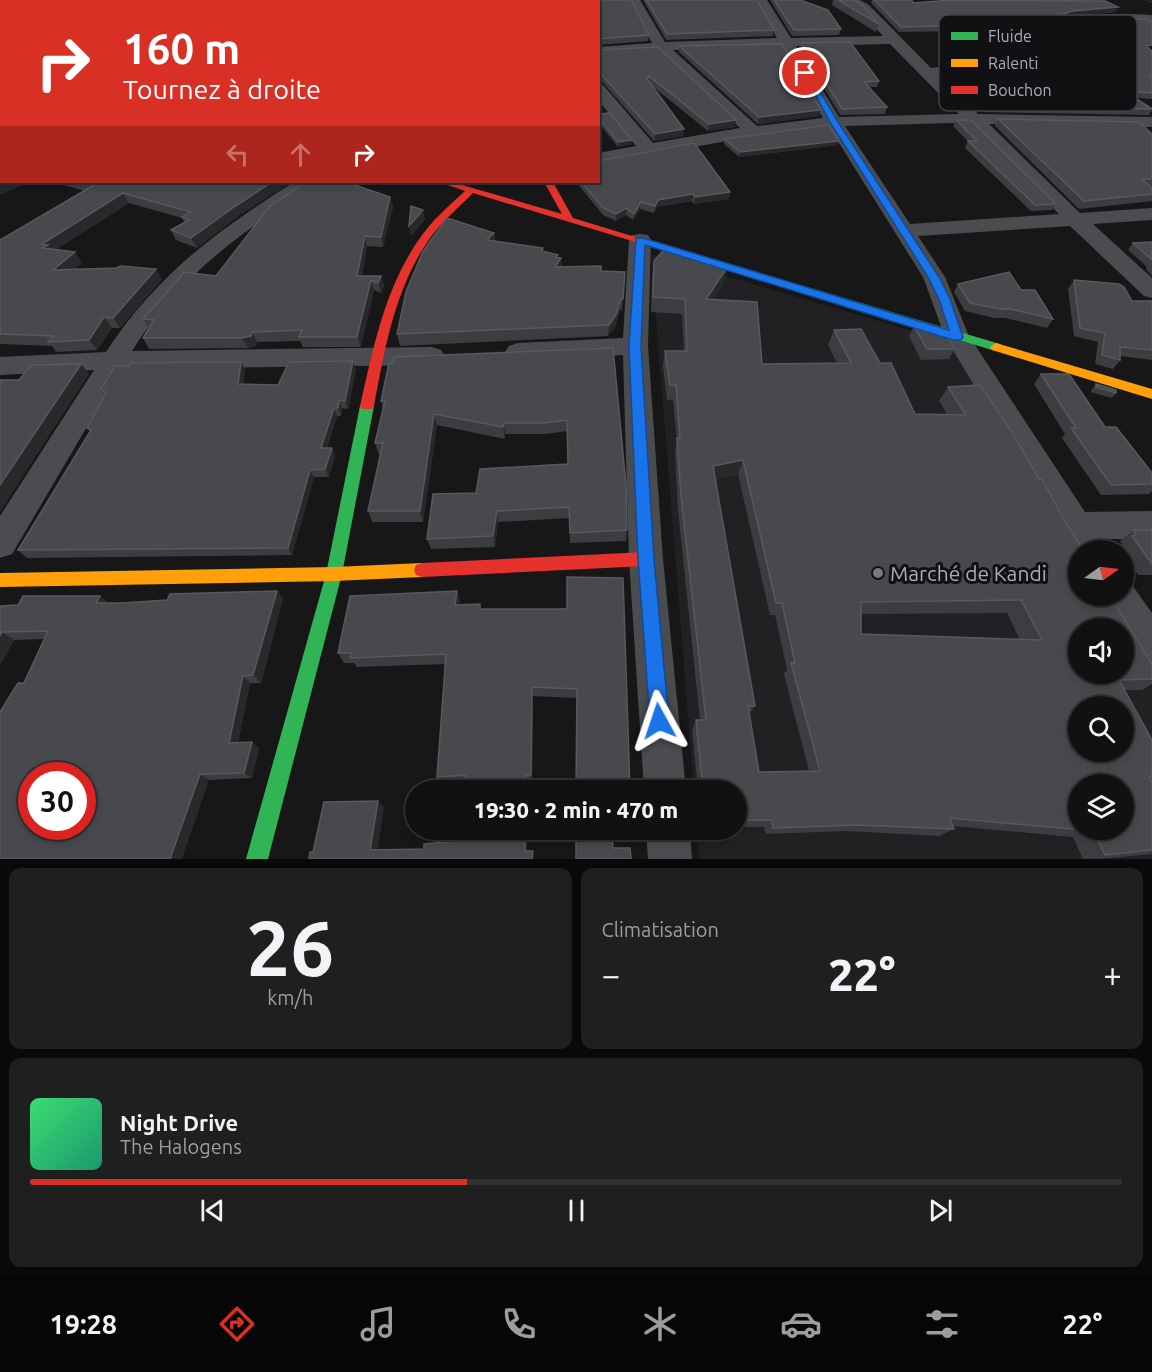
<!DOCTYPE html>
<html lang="fr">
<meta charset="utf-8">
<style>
:root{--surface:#111;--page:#1e1f1f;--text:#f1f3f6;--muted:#9c9d9f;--line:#303131;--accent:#d93025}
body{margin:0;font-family:Ubuntu,sans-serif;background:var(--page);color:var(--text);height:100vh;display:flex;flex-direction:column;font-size:22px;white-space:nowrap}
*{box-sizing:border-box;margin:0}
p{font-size:20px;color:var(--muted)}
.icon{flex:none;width:33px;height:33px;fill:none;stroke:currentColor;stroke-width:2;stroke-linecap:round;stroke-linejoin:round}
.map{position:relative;height:859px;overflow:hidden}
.drawer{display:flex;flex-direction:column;gap:9px;padding:9px;background:#090909;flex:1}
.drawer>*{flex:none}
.hud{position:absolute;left:0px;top:0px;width:600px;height:183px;box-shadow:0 3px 9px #0003,0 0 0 2px var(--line);background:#d93025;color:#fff;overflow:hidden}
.needle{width:39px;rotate:76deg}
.buttons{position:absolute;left:1068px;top:540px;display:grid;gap:12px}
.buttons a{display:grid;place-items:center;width:66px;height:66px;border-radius:50%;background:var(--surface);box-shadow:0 3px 9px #0003,0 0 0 2px var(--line);font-size:30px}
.speed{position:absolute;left:18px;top:762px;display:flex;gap:12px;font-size:30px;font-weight:700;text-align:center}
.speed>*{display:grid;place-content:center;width:78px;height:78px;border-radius:50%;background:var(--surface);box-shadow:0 3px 9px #0003,0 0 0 2px var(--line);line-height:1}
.speed .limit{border:9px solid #d22;background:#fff;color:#111}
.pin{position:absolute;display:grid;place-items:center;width:51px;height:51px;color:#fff;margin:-26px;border:3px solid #fff;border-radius:50%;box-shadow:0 2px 6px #0007}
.me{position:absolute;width:66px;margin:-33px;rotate:355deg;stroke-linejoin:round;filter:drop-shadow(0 0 4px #0008)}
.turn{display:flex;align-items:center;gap:21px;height:126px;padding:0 24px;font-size:27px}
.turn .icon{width:78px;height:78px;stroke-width:2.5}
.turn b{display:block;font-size:42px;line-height:51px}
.lanes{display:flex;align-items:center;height:57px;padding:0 24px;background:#0003;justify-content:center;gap:30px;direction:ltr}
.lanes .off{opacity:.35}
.big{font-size:45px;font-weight:800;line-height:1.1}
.drawer .card{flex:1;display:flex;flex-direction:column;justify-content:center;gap:9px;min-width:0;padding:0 21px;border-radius:12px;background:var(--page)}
.drawer .dial{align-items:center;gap:0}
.dial b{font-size:78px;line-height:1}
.song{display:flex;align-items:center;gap:18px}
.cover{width:72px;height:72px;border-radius:9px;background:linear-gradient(135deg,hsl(140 70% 55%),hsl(160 70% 35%))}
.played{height:6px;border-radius:3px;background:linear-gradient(90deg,var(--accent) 40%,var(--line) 40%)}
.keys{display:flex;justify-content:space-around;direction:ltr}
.heat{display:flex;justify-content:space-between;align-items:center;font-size:33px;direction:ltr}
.drawer .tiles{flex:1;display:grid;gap:9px;grid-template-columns:1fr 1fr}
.card:last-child{grid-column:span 2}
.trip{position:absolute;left:405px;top:780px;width:342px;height:60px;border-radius:30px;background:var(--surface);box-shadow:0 3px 9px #0003,0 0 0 2px var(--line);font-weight:800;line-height:60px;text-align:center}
.tab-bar{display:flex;height:96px;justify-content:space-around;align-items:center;background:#070707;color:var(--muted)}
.tab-bar .icon{width:42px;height:42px}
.tab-bar .current{color:var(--accent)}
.tab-bar b{font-size:27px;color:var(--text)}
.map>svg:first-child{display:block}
</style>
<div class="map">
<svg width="1152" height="859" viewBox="0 0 1152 859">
<rect width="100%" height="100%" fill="#171717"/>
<path fill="#212124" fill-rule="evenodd" d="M651,254L950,342L1078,551V596H1106L1152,670V859H699L697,830H736V790H694ZM1078,628H1124V674H1078ZM1078,706H1124V752H1078ZM1078,784H1124V830H1078Z"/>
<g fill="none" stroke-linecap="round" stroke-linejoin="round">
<path fill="#2a3239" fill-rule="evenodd" d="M1146,0L1152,1V3L1147,1Z"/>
<path fill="#4b4c50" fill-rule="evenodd" d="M628,0H640L665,42L777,38L755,0H767L791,38L883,36L861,11L845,0H860L869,5L931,68L999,59L991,52L993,49C1054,18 1083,11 1152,15V23C1090,19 1063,23 1008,52L1018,61L1016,64L970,73L939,76L978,114L1152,117V127L989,124L1080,213L1152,208V220L1093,224L1152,278V298L1144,296L1070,226L918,236L945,277L969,336L1085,512L1152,511V539H1103L1108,550H1078V557L945,337L923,277L829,127L744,138L598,164V153L636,146L598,100V84L604,86L653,143L740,128L658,51L598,55V47L652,43ZM890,44L959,114L839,117L796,46ZM782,47L823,118L757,126L673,50ZM953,123L969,124L1059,214L910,224L845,126Z
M294,182H316C306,196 267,217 251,228C204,262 163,301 132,351L432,347L441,350L445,356L441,362L432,365L121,369L12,554L0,558V516L94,370L0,375V357L106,352C157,274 217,231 294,182Z
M640,234L648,235L651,240L648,346L663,559L686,790H644L629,559L623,355L518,361L509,358L505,352L509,346L518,343L623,338L629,240L632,235Z
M1124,581L1132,585L1152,613V663L1139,658L1103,596H1124Z
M646,830H690L692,859H648Z"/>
<path fill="#30b455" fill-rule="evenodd" d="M719,261L1000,344L1002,347L996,351L992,350L715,266L714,264Z
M367,401L374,406L342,574L268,859H246L326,574L360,406Z"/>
<path fill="#ff9f0a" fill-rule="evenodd" d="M0,46H2V50H0Z
M996,343L1152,389V399L992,350L990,347Z
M422,563L428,565L430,570L428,575L422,577L334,581L0,587V573L334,567Z"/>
<path fill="#e5322d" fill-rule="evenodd" d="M439,182H452L562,214L544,182H553L573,218L724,264L719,267L715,266L473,193C460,206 445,219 434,233C396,282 385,347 374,406L372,409H362L360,406C374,345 386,281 426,230C437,216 451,204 465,191Z
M646,552L652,554L654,559L652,564L646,566L422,577L416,575L414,570L416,565L422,563Z"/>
</g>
<path fill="#3c3d40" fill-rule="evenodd" d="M402,0H631L649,35L648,41L598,45V2H402Z
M643,0H757L774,30L773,36L666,40Z
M770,0H800L841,29L839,35L792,36Z
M833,0H854L879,24L876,32L832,5Z
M872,0H911L914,3L1118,7L1115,12L1069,17L1017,35V30L899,32L871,3Z
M801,43L879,81L877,87H869L887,107L885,114L840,115L800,48Z
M1021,44L1152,51V99L1136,98L1152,108V110L1149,115L981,112L950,79L953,71L1019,60L1015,55Z
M679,46L821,110L819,116L758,124L679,52Z
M658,47L735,127L708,131L651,85L683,136L654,141L598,77V50Z
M598,114L632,144L618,147L598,122Z
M998,119L1152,134V186H1150L1152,188V201L1079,209L995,126Z
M956,120L1056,204L1052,210L1031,211L965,148L968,141L953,126Z
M724,139L839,141L838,145L739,157L724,144Z
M52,182H291L238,216L197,248L176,240L171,230L184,222L182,218L129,203L55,250L82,263L74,269L162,279L120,328H112L97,350L56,352L52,346L0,344V240L85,191Z
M576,182H598L730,192L729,199L694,204L692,201L657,207L654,213L640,209L633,220L626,215L616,221L603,215Z
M302,185L390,197L393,207L383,247L367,246L362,276H381L384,286L381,293L374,290L361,347H303L300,341L257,342L256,346L248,348L149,349L143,338L148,328L143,319L216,276Z
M494,233L495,241L558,255V257L561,258L562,267L601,271L625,272L622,310H620L615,327L608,336L400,346L397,334Z
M1152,242V276L1146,269L1147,267L1128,250L1133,243Z
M654,261L724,282L713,299L762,364L837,363L828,345L834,330L880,363L915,414H947L939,401L948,387L1039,479L1152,664V684L1142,690H1125L1152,740V854L1100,859H1083L1073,837L953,826L954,829L939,836L847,831L766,834L764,827H736V790H698L692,730L696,720H700L678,510L675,452L677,440L673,400H667L663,366L665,351H684L682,314L651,312L652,276ZM738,474L770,615H775L787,669L784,674L809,771L759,772L749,714L755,706L715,479ZM1007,613L1020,640L861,634V614Z
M1074,280L1132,301H1152V360L1120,356V360L1113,369L1095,364L1098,342L1074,336L1068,289Z
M958,284L1021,290L1053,319L1047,328L1005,318H994L965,311L954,292Z
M914,326L955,349L949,359L921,360L909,336Z
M613,348L627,530L626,541L570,543V518L498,522L495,547L431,549L427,539L476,493L568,464L567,431L546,434H505V439L437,425L423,522H372L368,511L380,455H379L375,443L383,408L381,401Z
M356,369L348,409L342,408L341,416H337L327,448H332L335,456L329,477H314L292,555L27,558L18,550L90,431L87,428L105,395L101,389L245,370L243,384L278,385Z
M1041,374L1105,427L1152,473V491L1149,494L1101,495L1062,438L1065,434L1034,384Z
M1096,384L1116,393L1112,398L1091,392L1092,389Z
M1133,530H1152V575H1138L1124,553V550H1122L1119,546L1122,544L1120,541Z
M623,578L577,698L533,696L532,782H527V790H466V782L441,784L437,777L446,664L357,667L354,663H344L338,653L457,591L460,601L459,605L481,609H567Z
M277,591L283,599L261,683H250L238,742L259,748L252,778L209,780L24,683L44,639L14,640L0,665V606L18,605L100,596L108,603H122L167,600Z"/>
<path fill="#28292a" d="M1118,7L1115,12L1069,17L1017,35L1019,30L1072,11Z
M821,110L819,116L758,124L759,117Z
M736,120L735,127L708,131L709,124Z
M684,129L683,136L654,141L655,134Z
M632,140V144L618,147V142Z
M839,141L838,145L739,157L740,152Z
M2,181L29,182L0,195V182Z
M272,182H291L238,216L197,248L191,238L234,207Z
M730,192L729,199L694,204L695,197Z
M123,193L129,203L53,251L43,248L42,244Z
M693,194L692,201L657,207L654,213L655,206L658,200Z
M390,197L393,207L383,247L381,237Z
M641,202L640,209L633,220L634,214Z
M626,208V215L616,221V214Z
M423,210L425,220L411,236L409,226Z
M494,233L495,245L487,240Z
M365,236L367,246L360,286L357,276Z
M75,252L82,263L61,280L53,270Z
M558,255V264L561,258L562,270L556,278V257Z
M727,268L724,282L703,314L706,299Z
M156,269L162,279L120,328L113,318Z
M381,276L384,286L381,293L378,283Z
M371,280L374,290L361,347L357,337Z
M621,299L620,310L615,327L608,336L609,325Z
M104,317L112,328L97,350L89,340Z
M252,332L257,342L256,346L248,348L242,338Z
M353,361L356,369L348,409L345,401Z
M241,362L245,370L242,392L238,384Z
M81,364L89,374L0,512V485Z
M339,400L342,408L341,416L338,408Z
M334,408L337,416L324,456L321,448Z
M434,414L437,425L423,522L420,511Z
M504,423L505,434V439L503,427Z
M332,448L335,456L329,477L325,469Z
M743,460L738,474L709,480L713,466Z
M310,470L314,477L292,555L288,548Z
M497,511L498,522L495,547L493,536Z
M277,591L283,599L261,683L253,675Z
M457,591L460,601L459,615L455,605Z
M100,596L110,604L96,603Z
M2,632L14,640L0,665V636Z
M243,676L250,683L237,749L229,743Z
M532,687L533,696L532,782L531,775Z
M252,742L259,748L252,778L244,773Z
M200,774L209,780L182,859H170Z
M526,775L527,782V790H525Z
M378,801L384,807L377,855L370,850Z
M525,830H527V856L525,851Z"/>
<path fill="#48494d" stroke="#57595e" stroke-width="1.5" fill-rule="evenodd" d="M405,0H631L649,35L598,39V2H406Z
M646,0H757L774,30L667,34Z
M774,0H800L828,10L841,29L794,30Z
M838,0H854L862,5L879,24Z
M874,0H911L914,3L951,0L1105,1L1118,7L1072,11L1019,30V24L901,27Z
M1114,19H1147L1152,22V45L1146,46L1152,51V76H1149L1152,80V93L1124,91L1152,109L984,106L953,73H957L953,71L1019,60L1023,55L1017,49H1021V44L1048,31L1081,22Z
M850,42L879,81L864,82L887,107L842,109L801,43Z
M782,44L821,110L759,117L679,46Z
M658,47L736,120L709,124L649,76L647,79L684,129L655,134L598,71V50Z
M2,72V181L0,182V73Z
M610,113L632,140L618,142L598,117V114Z
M998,119L1139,122L1152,134V179H1142L1152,188V194L1084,201Z
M956,120H971L1056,204L1035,205L968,141H977Z
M829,125L839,141L740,152L724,139Z
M694,143L730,192L695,197L693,194L658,200L655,206L641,202L634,214L626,208L616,214L603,208L581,182H598V161Z
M81,182H272L234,207L191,238L171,230L189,220L182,217L191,212L123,193L42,244L48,245L43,248L75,252L53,270L116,268L121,266L156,269L113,318L104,317L89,340L48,342L53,336L0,334V240L94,185Z
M306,182H346L390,197L381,237L365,236L357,276H381L378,283L371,280L357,337H299L302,330L252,332L251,336L242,338H143L154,320L143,319L182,275L184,272L216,276L270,206L302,185Z
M411,206L423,210L409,226Z
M447,218L494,233L487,240L543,248L542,251L558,255L556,257L561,258L555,267L601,266V271L625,272L623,299H621L616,315L609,325L397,334L406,292L423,251Z
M1152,242V260L1133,243Z
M673,249L727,268L706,299L757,302L762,364L851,363L834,330L861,329L880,363H891L915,414L966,415L948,387L980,385L1011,431L1039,479H1042L1063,518L1083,550H1078V596H1110L1152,664V679L1119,680L1152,740V777L1149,776L1152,783V850L1105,855L1093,831L950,818L954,829L858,825L773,828L772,820H736V790H703L696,720H706L681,496L677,438H680L676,385H670L665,351H687L685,299L653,297L654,261L663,251ZM743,460L776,603H782L795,663H791L820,771L759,772L748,706H755L713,466ZM1021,600L1042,640L861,634V602ZM1078,628H1124V674H1078ZM1078,706H1124V752H1078ZM1078,784H1124V830H1078Z
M1009,272L1021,290H1035L1053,319L1011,309H1000L970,303L958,284Z
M1074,280L1119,284L1124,287L1132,301H1152V350L1120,347V360L1102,355L1105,333L1080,328Z
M914,326H924L945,333L955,349H927Z
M613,348L626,485L627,530L570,533L569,507L497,511L493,536L427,539L433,494L476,493L480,469L568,464L567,420L545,423H504L503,427L434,414L420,511H368L383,443H375L385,401H381L389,363H394V357Z
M353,361L345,401L339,400L338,408H334L321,448H332L325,469L310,470L288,548L18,550L91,430L87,428L106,393L101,389L115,366H129L131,363L241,362L238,384L278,385L289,362Z
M81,364L0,485V380H19L31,365Z
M1041,374H1069L1105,427H1116L1152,473V484L1111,485L1071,428H1076Z
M1096,384L1116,390V393L1096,387Z
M1133,530H1152V564L1132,536L1136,535Z
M567,577L623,578L630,790H576L577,689L532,687L531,775H526L525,790H466L465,775L437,777L446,654L351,658L352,653H338L350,596L457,591L455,605L480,604V609H567Z
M277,591L253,675L243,676L229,743L252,742L244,773L200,774L170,859H0V712L18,683H24L48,631L2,632L0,636V606L18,605L23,596H100L96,603H122L167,600L170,594ZM32,776H82V826H32Z
M378,801L370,850L424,849V844L469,840L468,830H525V851H533L532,859H309L310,852H313L324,802Z
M576,830H612L613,848H630L631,859H576Z"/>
<path fill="#1a73e8" stroke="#114b97" stroke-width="1.5" d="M803,71L809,73L838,122L939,277L950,299L963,337L961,340H953L645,245L641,346L654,559L669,721L666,728L659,731L653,728L650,721L638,559L629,346L636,238H643L949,330L939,299L928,277L830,122Z"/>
<circle fill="#757880" stroke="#111113" stroke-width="2" cx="878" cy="573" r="6"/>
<g text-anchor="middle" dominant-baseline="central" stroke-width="6" stroke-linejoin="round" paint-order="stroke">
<g font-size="21" fill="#a8adb8" stroke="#111113" text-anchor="start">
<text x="890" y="573">Marché de Kandi</text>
</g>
</g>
<rect x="939" y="15" width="198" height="96" rx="9" fill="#111113" stroke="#3e4045" stroke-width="1.5"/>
<rect x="951" y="32" width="27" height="8" fill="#30b455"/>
<rect x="951" y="59" width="27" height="8" fill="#ff9f0a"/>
<rect x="951" y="86" width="27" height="8" fill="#e5322d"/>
<g font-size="16" fill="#a8adb8">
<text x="988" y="42">Fluide</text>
<text x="988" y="69">Ralenti</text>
<text x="988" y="96">Bouchon</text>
</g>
</svg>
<div class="buttons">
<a><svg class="needle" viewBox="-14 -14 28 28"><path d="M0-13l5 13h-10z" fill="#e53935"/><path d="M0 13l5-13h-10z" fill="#9c9d9f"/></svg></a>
<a><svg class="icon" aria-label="sound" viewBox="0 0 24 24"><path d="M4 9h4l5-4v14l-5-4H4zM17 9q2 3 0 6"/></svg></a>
<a><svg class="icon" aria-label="search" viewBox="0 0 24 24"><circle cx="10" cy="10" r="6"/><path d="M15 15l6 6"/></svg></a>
<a><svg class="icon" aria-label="layers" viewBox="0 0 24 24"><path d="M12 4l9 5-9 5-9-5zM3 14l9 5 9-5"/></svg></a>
</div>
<div class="speed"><div class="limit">30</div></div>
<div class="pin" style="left:805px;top:73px;background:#d93025"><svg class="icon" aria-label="arrive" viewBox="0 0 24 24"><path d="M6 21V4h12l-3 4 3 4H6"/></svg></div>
<svg class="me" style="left:659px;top:721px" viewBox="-20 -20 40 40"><path d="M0-17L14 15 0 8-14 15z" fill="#1a73e8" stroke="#fff" stroke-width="4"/></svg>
<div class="trip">19:30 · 2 min · 470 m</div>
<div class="hud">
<div class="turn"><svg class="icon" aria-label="right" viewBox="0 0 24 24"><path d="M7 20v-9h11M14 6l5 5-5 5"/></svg><div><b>160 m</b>Tournez à droite</div></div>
<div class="lanes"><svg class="icon off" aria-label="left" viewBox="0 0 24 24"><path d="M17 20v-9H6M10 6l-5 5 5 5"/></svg><svg class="icon off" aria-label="ahead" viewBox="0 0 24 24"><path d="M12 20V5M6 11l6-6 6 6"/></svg><svg class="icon" aria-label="right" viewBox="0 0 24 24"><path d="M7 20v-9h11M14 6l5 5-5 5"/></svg></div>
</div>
</div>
<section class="drawer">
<div class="tiles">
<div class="card dial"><b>26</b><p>km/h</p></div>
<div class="card"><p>Climatisation</p>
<div class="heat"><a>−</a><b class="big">22°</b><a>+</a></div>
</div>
<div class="card">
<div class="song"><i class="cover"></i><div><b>Night Drive</b><p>The Halogens</p></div></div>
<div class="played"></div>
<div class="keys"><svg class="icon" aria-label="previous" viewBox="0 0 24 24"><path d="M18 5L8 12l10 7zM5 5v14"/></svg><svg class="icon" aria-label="pause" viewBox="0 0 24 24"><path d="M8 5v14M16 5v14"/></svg><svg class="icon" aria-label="next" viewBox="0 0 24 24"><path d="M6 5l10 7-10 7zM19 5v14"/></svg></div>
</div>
</div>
</section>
<nav class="tab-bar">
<b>19:28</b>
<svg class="icon current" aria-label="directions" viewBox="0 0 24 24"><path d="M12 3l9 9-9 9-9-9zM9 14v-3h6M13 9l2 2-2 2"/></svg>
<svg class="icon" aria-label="music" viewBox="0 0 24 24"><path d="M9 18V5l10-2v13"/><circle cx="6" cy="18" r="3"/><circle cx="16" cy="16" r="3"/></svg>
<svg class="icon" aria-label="phone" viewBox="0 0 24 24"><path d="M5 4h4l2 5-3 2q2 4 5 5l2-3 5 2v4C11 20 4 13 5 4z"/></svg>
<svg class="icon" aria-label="climate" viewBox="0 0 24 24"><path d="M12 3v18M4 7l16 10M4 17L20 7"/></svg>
<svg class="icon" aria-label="car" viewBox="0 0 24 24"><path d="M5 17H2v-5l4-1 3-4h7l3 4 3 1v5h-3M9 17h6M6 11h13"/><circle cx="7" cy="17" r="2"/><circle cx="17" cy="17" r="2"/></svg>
<svg class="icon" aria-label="filters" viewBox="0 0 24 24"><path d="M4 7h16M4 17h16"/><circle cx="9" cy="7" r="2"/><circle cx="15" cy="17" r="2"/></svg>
<b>22°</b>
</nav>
